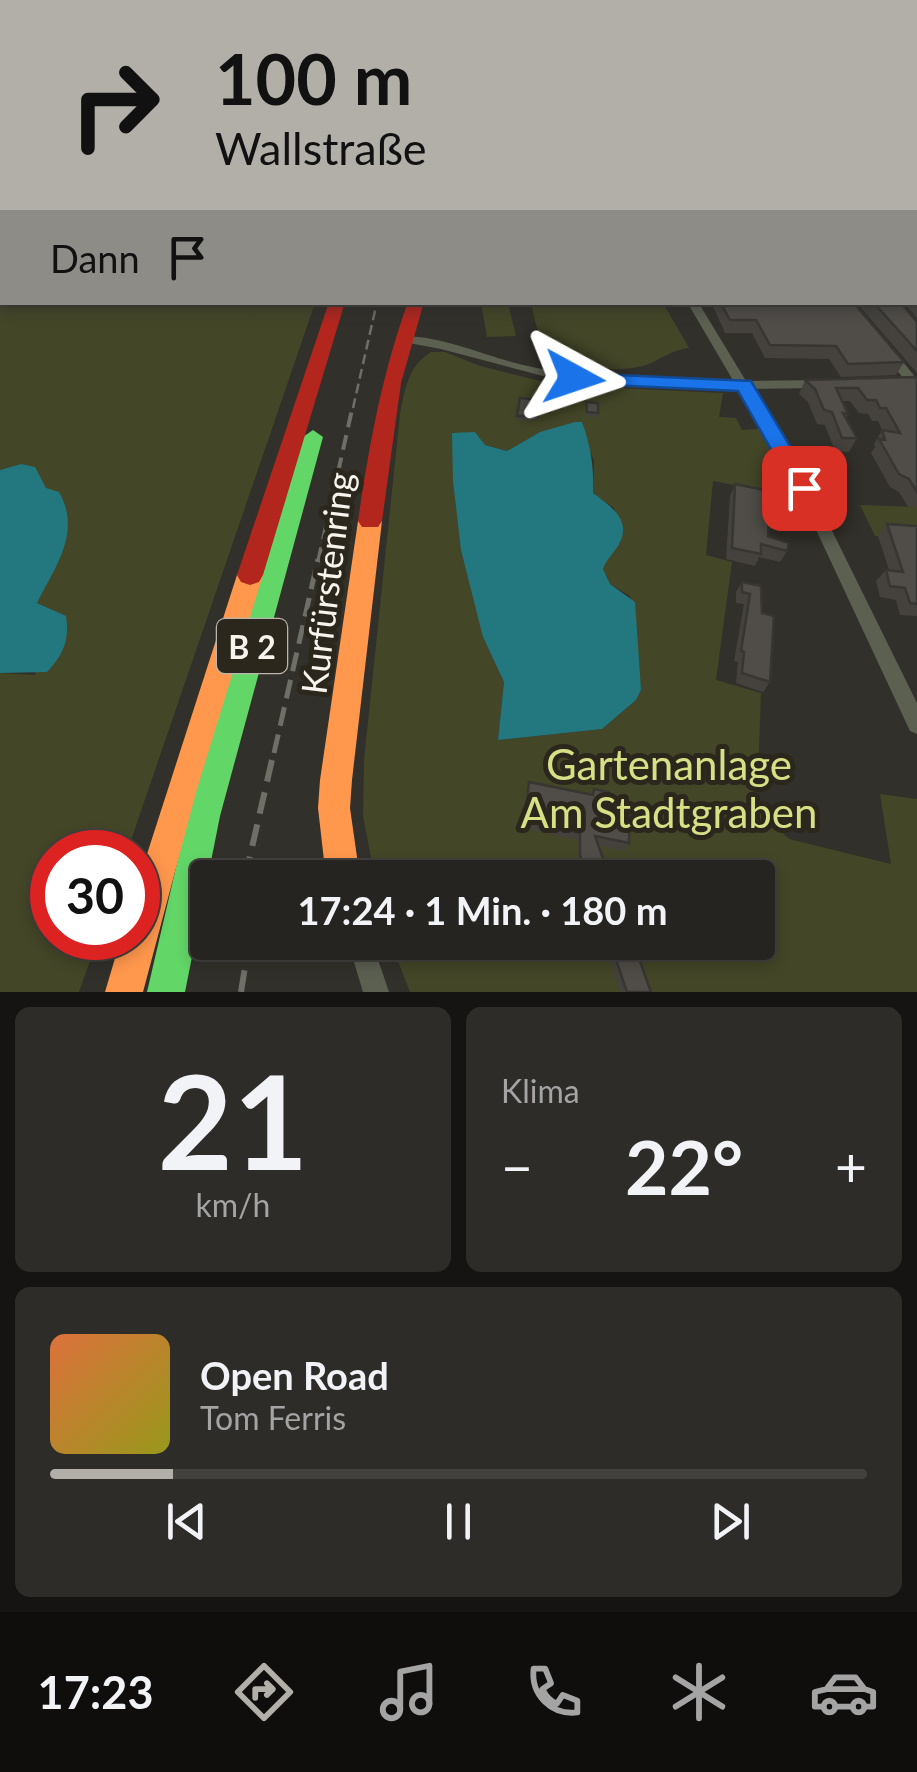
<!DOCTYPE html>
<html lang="de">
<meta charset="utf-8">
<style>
:root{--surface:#262420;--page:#2e2c29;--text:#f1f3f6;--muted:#a4a4a5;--line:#42413e;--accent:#b2afa9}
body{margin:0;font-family:Lato,sans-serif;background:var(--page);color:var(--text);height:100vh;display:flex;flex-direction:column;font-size:38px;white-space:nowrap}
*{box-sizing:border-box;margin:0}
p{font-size:32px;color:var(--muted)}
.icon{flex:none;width:55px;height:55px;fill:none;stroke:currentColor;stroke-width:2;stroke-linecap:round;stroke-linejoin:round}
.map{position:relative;height:992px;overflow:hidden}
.sheet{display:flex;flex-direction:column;gap:15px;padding:15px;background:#151412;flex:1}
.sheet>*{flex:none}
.guide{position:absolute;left:0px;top:0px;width:918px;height:305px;box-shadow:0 5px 15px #0003,0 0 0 2px var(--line);background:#b2afa9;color:#111;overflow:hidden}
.speed{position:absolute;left:30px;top:830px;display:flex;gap:20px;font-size:50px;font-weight:700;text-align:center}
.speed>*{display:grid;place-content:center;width:130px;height:130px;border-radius:50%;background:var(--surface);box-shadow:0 5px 15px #0003,0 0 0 2px var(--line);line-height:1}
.speed .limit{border:15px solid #d22;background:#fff;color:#111}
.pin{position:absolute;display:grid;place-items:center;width:85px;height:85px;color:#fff;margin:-42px;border-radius:20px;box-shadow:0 5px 15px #0006}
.me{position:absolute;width:110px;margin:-55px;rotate:95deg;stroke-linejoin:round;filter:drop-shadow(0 0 8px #0008)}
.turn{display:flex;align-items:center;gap:35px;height:210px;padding:0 50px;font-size:45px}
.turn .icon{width:130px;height:130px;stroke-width:2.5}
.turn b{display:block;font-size:70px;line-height:85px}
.then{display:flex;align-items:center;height:95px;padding:0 50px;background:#0003;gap:20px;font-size:38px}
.big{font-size:75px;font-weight:700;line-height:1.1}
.sheet .card{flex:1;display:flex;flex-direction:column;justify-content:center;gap:15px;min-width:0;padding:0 35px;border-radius:15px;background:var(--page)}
.sheet .dial{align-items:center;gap:0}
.dial b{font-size:130px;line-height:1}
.song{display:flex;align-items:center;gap:30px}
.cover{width:120px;height:120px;border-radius:15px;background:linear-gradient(135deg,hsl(20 70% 55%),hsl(60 70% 35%))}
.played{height:10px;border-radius:5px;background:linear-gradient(90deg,var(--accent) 15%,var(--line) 15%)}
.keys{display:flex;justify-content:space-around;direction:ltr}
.heat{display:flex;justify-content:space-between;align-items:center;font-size:55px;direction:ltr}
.sheet .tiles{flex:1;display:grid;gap:15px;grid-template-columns:1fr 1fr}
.card:last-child{grid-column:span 2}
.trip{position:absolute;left:190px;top:860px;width:585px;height:100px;border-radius:10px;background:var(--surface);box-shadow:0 5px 15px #0003,0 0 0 2px var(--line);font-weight:700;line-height:100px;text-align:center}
.menu{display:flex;height:160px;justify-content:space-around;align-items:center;background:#0f0e0d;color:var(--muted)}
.menu .icon{width:70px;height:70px}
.menu .on{color:var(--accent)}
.menu b{font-size:45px;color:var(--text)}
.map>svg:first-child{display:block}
</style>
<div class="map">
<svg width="917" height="992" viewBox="0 0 917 992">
<rect width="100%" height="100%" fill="#32302a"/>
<path fill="#434627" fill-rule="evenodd" d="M0,186L2,302L315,303L127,852H52V938H98L79,992H0V673L35,675L53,610L37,603L56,565L46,488L38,476L21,464L0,470Z
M481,303H508L516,336L487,337Z
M531,303H663L689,348C671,350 662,359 646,365C617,374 560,370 542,340C536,330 534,314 531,303Z
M431,352H445L480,366L556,385L723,393L719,417L736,418L742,430L759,429L783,473L784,495L713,481L706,555L732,562L716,680L761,693L757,808L789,839L891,864L880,794L917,799V992H410L391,943L758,942V878H375L363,816L364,760L400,414C405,389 408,366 431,352ZM579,422L594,461L593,493L614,508L621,542L608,555L603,569L610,584L630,596L641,690L636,700L602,729L498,740L504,682L483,637L475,432L485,445L507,451L540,432Z
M860,505L917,507V538L875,536Z"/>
<path fill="#237880" d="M575,422H582C591,447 594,467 593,493C608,504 630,518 621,540C617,551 607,557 603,569L610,584L635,602L641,690L636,700L602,729L498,740L504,682L483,637L461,550L453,481L452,433L475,432L485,445L507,451L540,432Z
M21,464L35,467L46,488L59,492C82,532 55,567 37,603L66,616C70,640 63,655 47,672L0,673V470Z"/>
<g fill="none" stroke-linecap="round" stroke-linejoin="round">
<path fill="#5c6051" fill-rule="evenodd" d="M915,216L917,217V223L915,222Z
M687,302H698L746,381L820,380L826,384L820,388L751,389L811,488L917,703V734L910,731L797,489L738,389L623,387L558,380L441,349L398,341L396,339C416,329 478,352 501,359C577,381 655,383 734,382Z
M888,348L892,349L917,379V391L913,390L882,352Z
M348,942H372L389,992H363Z"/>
<path fill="#63d668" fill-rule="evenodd" d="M313,430L323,437L220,816L185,992H147L188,816L303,437Z"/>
<path fill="#ff974d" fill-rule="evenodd" d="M370,512L378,515L382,521L352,780L350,808L360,878H326L318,808L320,780L358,521L362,515Z
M250,565L259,568L263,575L197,789L143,992H105L121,938H138V882L237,575L241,568Z"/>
<path fill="#b3261e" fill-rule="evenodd" d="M329,302H345L263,575L259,582L250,585L241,582L237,575Z
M408,302H424L401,383L382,521L378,527H362L358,521C369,446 382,374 408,302Z"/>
<path stroke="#6e6f66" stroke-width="2.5" stroke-dasharray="10 5" stroke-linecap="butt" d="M353,408L377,302"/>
<path stroke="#6e6f66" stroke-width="4" stroke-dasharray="15 8" stroke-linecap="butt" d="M318,562L353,405"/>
<path stroke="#6e6f66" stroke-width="5" stroke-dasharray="19 9" stroke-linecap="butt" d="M274,753L318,559"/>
<path stroke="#6e6f66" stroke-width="6" stroke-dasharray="22 11" stroke-linecap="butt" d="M245,878L274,751
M241,992L249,942"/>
</g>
<path fill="#45423e" d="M915,234H917V318L903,302H915Z
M711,302H853L904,362L896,375L841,377L829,359L765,358L752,333H725Z
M856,302H900L917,322V373Z
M917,377V507H908L899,492L890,487L871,453L875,447L874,444L882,430L878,421H872L868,414L859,413L850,401H842L848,414L846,418L857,438L849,452L835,451L825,425L817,424L808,402L799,394L805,380Z
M520,398L539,400L537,420H517Z
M586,406L598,413L597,417L586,416Z
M735,484L779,517L772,529L768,528V536L787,551L780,562L759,557L755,566L726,559L730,496Z
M887,524L917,526V616L900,615L896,600L880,597L876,581L886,570H889L878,536Z
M742,582L762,613L770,682L763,692L736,683L738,662L734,661L744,604L736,603V592Z
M529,782L591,795L594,789L607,799L629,843L624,851L598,845L610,878H582L577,862V840L523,828Z
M604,942H633L651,992H620Z"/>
<path fill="#504d48" stroke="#383632" stroke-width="2.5" d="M915,186H917V204L915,203Z
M915,234H917V298L915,296Z
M720,302H853L904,362L848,364L836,346L770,345L756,320H730Z
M873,302H900L917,322V351Z
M917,377V492L909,479L899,474L879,439L885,440L882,430L900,433L886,408H880L876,400H867L858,388H836L848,414L843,413L857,438H842L832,412L824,410L815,389L805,380Z
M520,398L539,400L538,416H517Z
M586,402L598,403V413L587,412Z
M735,484L779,493V517L769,515L768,536L789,543L787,551L761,544V554L732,548Z
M887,524L917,526V604L910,603L905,588L890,586L886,570L903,572Z
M742,582L761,586L762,613L774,616L770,682L742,673L744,652L741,651L750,594L742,592Z
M529,782L593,795L594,789L608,792L607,799L630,803L629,843L595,836L610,878H588L580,855V833L525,819Z
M610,942H633L651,992H627Z"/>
<linearGradient id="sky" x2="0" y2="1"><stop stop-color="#1c1a17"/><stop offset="0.57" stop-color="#494e55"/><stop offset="1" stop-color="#494e55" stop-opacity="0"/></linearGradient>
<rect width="917" height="324" fill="url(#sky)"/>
<path fill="#1a73e8" stroke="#114b97" stroke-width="2.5" d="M574,373L751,381L815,488L811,493H796L738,391L567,383V374Z"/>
<g text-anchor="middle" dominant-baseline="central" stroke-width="10" stroke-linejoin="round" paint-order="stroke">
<rect fill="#2b271d" stroke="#bab6af" stroke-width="2.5" x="217" y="619" width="70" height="54" rx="8"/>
<g font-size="32" font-weight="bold" fill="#f7f4ed">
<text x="252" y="646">B 2</text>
</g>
<g font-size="35" fill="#f7f4ed" stroke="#2b271d">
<text transform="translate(326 583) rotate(-83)">Kurfürstenring</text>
</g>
<g font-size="42" fill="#d7e085" stroke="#2b271d">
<text x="669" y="764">Gartenanlage<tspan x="669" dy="48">Am Stadtgraben</tspan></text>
</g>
</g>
</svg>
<div class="speed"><div class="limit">30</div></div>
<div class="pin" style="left:804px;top:488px;background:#d93025"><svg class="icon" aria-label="arrive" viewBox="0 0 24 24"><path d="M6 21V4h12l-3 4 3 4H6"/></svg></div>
<svg class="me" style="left:574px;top:378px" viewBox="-20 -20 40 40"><path d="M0-17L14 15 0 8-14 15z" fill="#1a73e8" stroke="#fff" stroke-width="4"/></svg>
<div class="trip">17:24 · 1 Min. · 180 m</div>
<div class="guide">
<div class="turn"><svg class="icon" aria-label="right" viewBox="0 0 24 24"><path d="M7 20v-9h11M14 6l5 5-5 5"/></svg><div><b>100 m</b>Wallstraße</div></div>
<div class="then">Dann<svg class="icon" aria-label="arrive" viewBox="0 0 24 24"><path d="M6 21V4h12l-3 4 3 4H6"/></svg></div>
</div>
</div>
<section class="sheet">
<div class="tiles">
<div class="card dial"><b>21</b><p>km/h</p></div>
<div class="card"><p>Klima</p>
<div class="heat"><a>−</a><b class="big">22°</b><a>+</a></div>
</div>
<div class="card">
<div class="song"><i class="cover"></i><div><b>Open Road</b><p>Tom Ferris</p></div></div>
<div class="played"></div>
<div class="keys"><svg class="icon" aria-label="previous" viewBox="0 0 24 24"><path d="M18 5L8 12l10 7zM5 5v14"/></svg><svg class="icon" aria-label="pause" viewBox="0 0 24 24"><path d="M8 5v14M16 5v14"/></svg><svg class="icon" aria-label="next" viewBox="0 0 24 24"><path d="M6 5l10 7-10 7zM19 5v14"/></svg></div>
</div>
</div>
</section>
<nav class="menu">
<b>17:23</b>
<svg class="icon on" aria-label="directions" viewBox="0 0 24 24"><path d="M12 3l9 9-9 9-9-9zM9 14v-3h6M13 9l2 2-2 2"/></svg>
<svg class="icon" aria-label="music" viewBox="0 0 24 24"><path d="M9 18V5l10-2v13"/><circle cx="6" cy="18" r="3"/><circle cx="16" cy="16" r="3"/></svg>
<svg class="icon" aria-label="phone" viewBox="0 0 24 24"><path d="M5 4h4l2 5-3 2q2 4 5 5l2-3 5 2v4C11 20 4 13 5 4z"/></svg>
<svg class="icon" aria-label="climate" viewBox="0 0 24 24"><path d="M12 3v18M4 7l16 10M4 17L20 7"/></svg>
<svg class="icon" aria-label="car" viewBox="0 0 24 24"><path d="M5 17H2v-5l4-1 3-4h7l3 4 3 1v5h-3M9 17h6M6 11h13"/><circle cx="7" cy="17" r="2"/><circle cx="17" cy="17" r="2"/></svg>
</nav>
